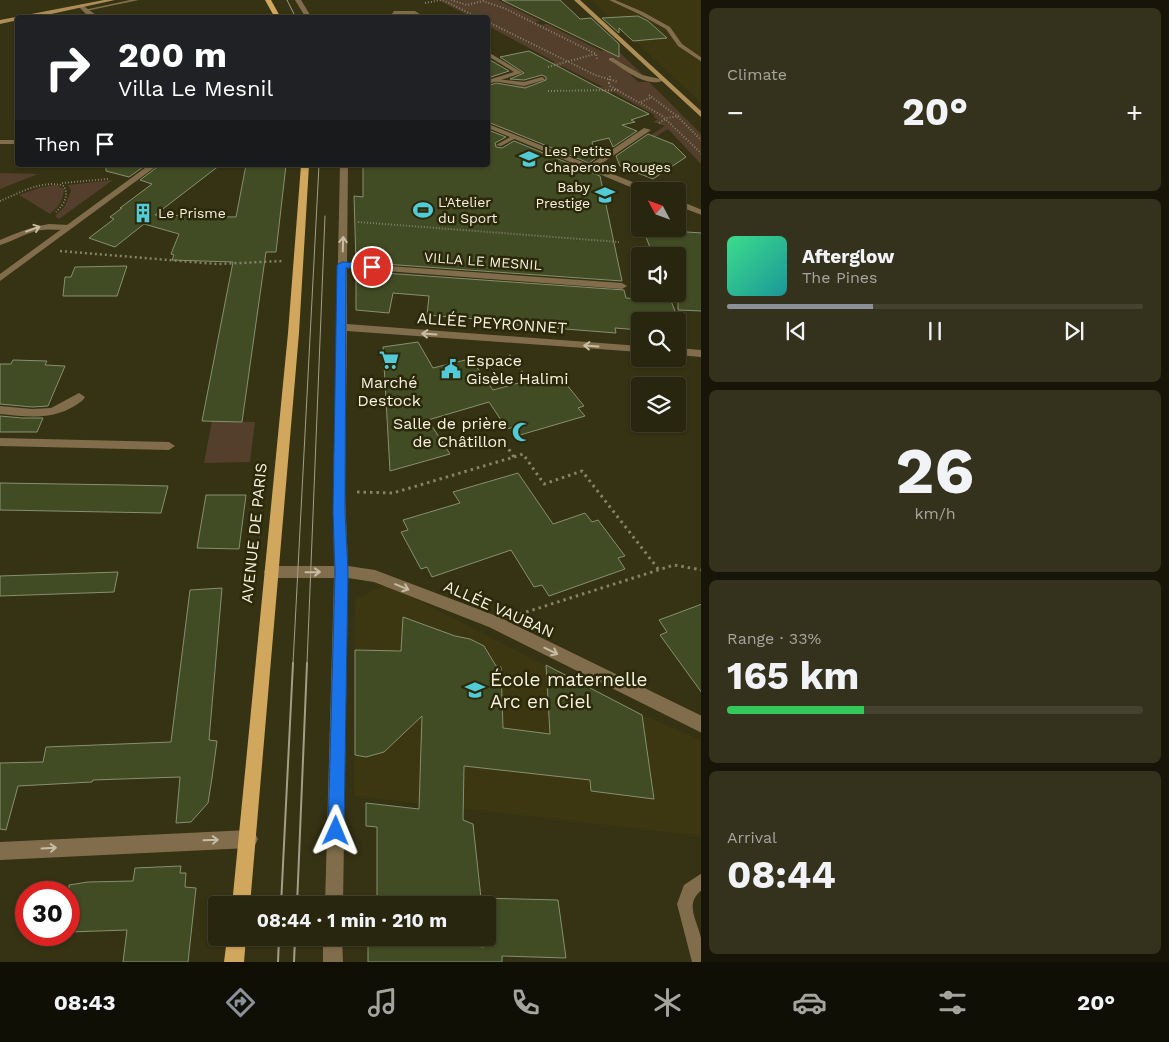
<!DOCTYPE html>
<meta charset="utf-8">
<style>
:root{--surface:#28260f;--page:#34321d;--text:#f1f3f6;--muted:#a5a59e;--line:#44432f;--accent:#8c9099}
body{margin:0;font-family:"Work Sans",sans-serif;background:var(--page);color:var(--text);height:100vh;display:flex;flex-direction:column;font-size:19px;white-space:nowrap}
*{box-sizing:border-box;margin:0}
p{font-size:16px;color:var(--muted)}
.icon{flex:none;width:28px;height:28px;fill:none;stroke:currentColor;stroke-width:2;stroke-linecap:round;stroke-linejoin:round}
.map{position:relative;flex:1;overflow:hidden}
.drawer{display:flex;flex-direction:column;gap:8px;padding:8px;background:#161508;width:468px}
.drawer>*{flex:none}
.top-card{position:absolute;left:15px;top:15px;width:475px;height:152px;border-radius:5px;box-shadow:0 1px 4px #0004,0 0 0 1px var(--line);background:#202124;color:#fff;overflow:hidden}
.needle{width:32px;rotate:311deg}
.fabs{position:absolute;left:631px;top:182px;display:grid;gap:10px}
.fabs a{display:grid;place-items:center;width:55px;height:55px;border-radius:5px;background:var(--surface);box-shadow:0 1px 4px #0004,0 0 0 1px var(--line);font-size:25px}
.speed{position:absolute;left:15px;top:881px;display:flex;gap:10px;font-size:25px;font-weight:700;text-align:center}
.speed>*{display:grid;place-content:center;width:65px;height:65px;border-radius:50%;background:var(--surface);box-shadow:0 1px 4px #0004,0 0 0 1px var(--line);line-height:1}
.speed .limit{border:8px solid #d22;background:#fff;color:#111}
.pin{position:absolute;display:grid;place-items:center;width:42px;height:42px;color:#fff;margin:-21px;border:2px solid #fff;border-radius:50%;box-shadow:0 1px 5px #0007}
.me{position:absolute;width:55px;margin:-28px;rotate:1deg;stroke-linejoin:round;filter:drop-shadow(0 0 4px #0008)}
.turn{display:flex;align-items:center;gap:18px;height:105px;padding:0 20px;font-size:22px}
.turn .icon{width:65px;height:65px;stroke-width:2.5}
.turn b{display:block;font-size:35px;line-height:42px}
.then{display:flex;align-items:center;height:48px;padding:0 20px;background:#0003;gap:10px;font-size:19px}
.big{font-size:38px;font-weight:700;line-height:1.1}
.drawer .widget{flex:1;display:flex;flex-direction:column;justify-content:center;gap:8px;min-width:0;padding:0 18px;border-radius:8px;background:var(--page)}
.drawer .dial{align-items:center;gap:0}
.dial b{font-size:65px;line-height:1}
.song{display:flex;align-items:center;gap:15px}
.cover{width:60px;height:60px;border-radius:8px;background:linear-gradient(135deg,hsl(150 70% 55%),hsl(180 70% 35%))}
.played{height:5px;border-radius:2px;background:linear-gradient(90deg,var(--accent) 35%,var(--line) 35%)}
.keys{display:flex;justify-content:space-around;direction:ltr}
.heat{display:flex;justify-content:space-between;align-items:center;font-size:28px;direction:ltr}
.charge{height:8px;border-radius:4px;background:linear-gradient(90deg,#34c759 33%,var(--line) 0)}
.trip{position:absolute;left:208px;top:896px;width:288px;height:50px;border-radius:5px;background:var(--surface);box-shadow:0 1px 4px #0004,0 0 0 1px var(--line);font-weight:700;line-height:50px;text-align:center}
.dock{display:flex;height:80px;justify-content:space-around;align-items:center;background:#100f06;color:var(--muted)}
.dock .icon{width:35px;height:35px}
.dock .selected{color:var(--accent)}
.dock b{font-size:22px;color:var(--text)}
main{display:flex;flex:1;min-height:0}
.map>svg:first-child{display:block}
</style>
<main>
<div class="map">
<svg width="702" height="962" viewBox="0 0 702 962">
<rect width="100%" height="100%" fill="#363214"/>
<path fill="#3c3711" d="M591,0H701V103Z
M386,584L642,715L701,740V836L354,796L355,600Z"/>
<path fill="#543f2d" d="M438,0H498L540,21L535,22L542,25L547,24L601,51L614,47L644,76L640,77L628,66L613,58L638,82H649L701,134V164L668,129L655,137L651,135L665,126L653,122L658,119L653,117L655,116L653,114L613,92L578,102L505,85L603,87L562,66L532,73L526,70L555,62L488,26V18L472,17Z
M0,173L38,174L0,189Z
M113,180L59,219L55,216L65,206L71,191L68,185Z
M57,185L64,189C63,201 59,206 50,214L19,195L42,187Z
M212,421L255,422L250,462L204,463Z"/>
<path fill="#414c24" stroke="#869071" d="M502,0H560L580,19L591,18L619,44V57Z
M638,16L648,21L667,38L633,41L619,28V33L602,18Z
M529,51L618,98L649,114L631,120L635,122L622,125L637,131L613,147L609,138L592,142L596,158L589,163L488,122V86L496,83L525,88L546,80V77L542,75L524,80L510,79L524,73L500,57Z
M488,60H490L509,71L488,78Z
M488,130L506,137L495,143L496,147L502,148L514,141L600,176L622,281L356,262L354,196L363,197V165H488Z
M648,134L673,144L686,157L653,179L620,166L616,156Z
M106,165H146L129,177L106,171Z
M160,165H220L155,215L236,217L246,165H286L276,252H266L242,422L202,421L233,262L172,260L174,255L171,254L179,234L144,224L115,247L89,238L114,219L110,217L122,208H120L152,184L140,180Z
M643,229L702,233V311L678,310V255L652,253Z
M127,266L117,296H63L65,277H71L75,267Z
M356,271L624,290L626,298L671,301L679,321H640V330L615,328L616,333L502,324V321L427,315L429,296L393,293L389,313L356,310Z
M418,342L433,368L465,360L470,367L476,366L493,390L551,374L557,381L562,379L584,406L578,408L585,416L520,435L514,427L507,429L489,402L428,420L450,454L390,471L383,347Z
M13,360L47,361L45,365L65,366L48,406L32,407L0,404V364H11Z
M0,416L22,418H43L37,432H0Z
M518,473L553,524L585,513L592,522L598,520L625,556L618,558L625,569L549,596L542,585L534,587L511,550L432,577L427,567L421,569L401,532L408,530L403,520L460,503L453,492Z
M0,483L126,485L168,486L161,513L0,510Z
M206,495H246L239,549L197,548Z
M118,572L114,592L0,596V576Z
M222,588L209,740L217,741L212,778L208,803L191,822L176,823L180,777L93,780L92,782L18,786L6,830L0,829V763L43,762L46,747L171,742L190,590Z
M702,604V693L660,635L667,632L659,620Z
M403,617L455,636L470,639L484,646L496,666L501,667L503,728L550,734L546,665L642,715L654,799L591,791L590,780L464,766L463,820L473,824L481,898L558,900L566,958L502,956V962H368V938H430L434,942L484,947L483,938H486V905H377V827L366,826V803L419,809L422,716L384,752L366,757L355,755V650L401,651Z
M181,866L180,873H186L185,887L196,888L188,962H123L127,930L69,932V885L88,882L133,881L135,868Z"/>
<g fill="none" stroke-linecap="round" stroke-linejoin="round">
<path stroke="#858269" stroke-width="2" stroke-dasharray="1 2" stroke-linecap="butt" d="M443,0L479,18
M451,0L467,5L483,1L506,9L596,54L597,59
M425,3L441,0
M488,22L595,75L618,82
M548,67L595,54
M609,83L610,86L661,115L702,154
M548,91L618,90
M649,95L678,117L702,141
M641,102L652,97
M659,123L667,118L679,116
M62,183L108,179
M0,201C19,193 44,179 64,186C69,197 64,204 56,212
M358,222L619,242"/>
<path stroke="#858269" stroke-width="2.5" stroke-dasharray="2 3" stroke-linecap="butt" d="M60,251L217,264L283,261
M509,355L525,376L521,382"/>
<path stroke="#858269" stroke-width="3" stroke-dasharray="2.5 4" stroke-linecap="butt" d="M514,457L523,454L544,484L582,471L659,570
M357,492L393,493L514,457L502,439
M520,614L674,565L702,570"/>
<path fill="#816d4b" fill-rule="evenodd" d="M130,0H139L86,11L84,10Z
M609,0H615L643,12L670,27L682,44L702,58V62L678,46L666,29L639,14Z
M609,58H613L642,75L665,80C646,89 625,69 609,60Z
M542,77L545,79L544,80L524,86L492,81L495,79L524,82Z
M514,135L516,136V138L501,146L496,145Z
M49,224L69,225L73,227C65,232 51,228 41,230C27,232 14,241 0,245V240C16,233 31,227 49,224Z
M702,873V890C684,903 697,920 701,938C702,945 702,954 702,962H692L677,904L684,885Z"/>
<path fill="#816d4b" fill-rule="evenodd" d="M295,0H301L312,18H306Z
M81,4L96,15V18H90L79,7Z
M394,11H415L426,18H418L414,15L392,14Z
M488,52L521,72L522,73L488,84V80L514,72L488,56Z
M644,128L651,130L592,170L585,168Z
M0,140H18V144H0Z
M340,165H348L347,263L622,283L627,286L622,289L347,268V324L640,346V352L347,331L345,492L348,566L375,570L499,617L702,716V733L489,627L374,582L348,578L343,905H325L334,578H271L266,576L264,572L266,568L271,566H334L333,492Z
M678,348L702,350V357L678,355Z
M79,393L85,397L83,400C57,421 31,417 0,414V406L32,409L51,408Z
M0,438L169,442L175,446L169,450L0,446Z
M249,830L255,833L258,839L255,845L249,848L0,860V842Z
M323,938H342L343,962H323Z"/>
<path fill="#816d4b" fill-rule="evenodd" d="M488,124L650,189L651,191H640L488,128Z
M149,165H158L0,281V274Z
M678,200L702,210V215L678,206Z"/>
<path fill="#ae8e56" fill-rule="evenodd" d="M104,0H115L33,18H18V20L0,24V20Z
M574,0H580L702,112V118Z"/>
<path fill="#d1a75d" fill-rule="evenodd" d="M265,0H271L281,18H275Z
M301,165H309L299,333L250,905H232L288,333Z
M227,938H246L244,962H224Z"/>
<path stroke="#a29f88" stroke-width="1" d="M287,0L296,18
M293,664L319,165
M307,664L325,216"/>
<path stroke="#a29f88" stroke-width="2" d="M281,905L293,663
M297,905L307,663
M278,962L279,938
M294,962L295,938"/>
<path stroke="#858269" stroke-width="2" stroke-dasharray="1 2" stroke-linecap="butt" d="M609,83L610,76"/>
</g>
<defs><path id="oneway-shaft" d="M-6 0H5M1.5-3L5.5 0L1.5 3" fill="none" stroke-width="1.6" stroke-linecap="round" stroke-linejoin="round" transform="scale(1.25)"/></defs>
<g stroke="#c6bda4">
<use href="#oneway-shaft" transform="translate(33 229) rotate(-20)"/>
<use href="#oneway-shaft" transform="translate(343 244) rotate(-88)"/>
<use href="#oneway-shaft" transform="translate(429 334) rotate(-176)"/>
<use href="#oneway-shaft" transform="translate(591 346) rotate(-176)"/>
<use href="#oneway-shaft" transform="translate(313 572) rotate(-1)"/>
<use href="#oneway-shaft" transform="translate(402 587) rotate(22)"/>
<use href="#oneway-shaft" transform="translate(551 651) rotate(26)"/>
<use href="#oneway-shaft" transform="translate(211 840) rotate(-2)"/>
<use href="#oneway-shaft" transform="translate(49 848) rotate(-3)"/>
</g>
<path fill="#1a73e8" stroke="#114b97" d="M342,262L372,264L376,267L372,269L346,268L345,512L348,572L344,831L342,836L336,839L330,836L328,831L335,572L333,512L337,265Z"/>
<defs>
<symbol id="school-bare" viewBox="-9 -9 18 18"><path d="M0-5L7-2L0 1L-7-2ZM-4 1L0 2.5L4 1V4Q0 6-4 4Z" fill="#52cbd9" stroke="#2c280a" stroke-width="2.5" paint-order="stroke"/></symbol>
<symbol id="stadium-bare" viewBox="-9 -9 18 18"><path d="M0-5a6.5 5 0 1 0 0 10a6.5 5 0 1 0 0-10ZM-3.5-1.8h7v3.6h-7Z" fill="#52cbd9" stroke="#2c280a" stroke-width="2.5" paint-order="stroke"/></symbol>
<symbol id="building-bare" viewBox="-9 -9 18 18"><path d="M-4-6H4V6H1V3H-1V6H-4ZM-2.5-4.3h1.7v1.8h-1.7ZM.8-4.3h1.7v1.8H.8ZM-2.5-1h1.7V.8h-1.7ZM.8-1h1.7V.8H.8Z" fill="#52cbd9" stroke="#2c280a" stroke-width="2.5" paint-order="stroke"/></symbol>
<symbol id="supermarket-bare" viewBox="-9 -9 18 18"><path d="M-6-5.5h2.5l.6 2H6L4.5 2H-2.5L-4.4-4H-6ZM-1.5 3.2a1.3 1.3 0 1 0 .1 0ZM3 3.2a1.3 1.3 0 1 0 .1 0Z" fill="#52cbd9" stroke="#2c280a" stroke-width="2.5" paint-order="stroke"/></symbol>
<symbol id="civic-bare" viewBox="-9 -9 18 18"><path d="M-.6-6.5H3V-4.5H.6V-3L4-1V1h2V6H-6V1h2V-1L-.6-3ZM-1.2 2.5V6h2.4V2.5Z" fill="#52cbd9" stroke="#2c280a" stroke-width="2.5" paint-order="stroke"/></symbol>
<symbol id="mosque-bare" viewBox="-9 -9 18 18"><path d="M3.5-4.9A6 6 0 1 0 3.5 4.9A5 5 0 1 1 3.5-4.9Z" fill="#52cbd9" stroke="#2c280a" stroke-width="2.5" paint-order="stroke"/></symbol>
</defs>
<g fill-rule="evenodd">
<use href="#school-bare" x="515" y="145" width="28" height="28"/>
<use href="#school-bare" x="591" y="181" width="28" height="28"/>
<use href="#stadium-bare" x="409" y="196" width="28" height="28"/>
<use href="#building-bare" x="129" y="199" width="28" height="28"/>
<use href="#supermarket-bare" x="375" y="346" width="28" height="28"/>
<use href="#civic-bare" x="437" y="355" width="28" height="28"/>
<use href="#mosque-bare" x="508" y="418" width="28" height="28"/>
<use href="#school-bare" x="461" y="676" width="28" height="28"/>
</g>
<g text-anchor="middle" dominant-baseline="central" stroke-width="5" stroke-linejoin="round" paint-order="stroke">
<g font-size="14" fill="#f4f2e0" stroke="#2c280a" text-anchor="start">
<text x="544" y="151">Les Petits<tspan x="544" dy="16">Chaperons Rouges</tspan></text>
<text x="590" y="187" text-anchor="end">Baby<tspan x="590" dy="16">Prestige</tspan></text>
<text x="438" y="202">L'Atelier<tspan x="438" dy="16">du Sport</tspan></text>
<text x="158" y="213">Le Prisme</text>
</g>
<g font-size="14" fill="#f4f2e0" stroke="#2c280a">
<text transform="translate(483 261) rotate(4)">VILLA LE MESNIL</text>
</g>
<g font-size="16" fill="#f4f2e0" stroke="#2c280a">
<text transform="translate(492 323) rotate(4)">ALLÉE PEYRONNET</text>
<text transform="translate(254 533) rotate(-84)">AVENUE DE PARIS</text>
<text transform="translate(499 609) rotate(24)">ALLÉE VAUBAN</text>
</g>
<g font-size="16" fill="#f4f2e0" stroke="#2c280a" text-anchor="start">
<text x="466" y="360">Espace<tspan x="466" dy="18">Gisèle Halimi</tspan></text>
<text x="389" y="382" text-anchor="middle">Marché<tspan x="389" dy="18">Destock</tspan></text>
<text x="507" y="423" text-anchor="end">Salle de prière<tspan x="507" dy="18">de Châtillon</tspan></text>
</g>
<g font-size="19" fill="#f4f2e0" stroke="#2c280a" text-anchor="start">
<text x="490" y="679">École maternelle<tspan x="490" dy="22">Arc en Ciel</tspan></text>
</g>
</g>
</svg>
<div class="fabs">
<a><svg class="needle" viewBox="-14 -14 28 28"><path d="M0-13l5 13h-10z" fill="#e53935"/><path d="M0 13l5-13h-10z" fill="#a5a59e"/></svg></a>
<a><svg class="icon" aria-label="sound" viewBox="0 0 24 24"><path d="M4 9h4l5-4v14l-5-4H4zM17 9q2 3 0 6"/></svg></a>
<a><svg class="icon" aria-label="search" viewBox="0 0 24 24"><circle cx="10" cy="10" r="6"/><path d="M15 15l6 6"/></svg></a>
<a><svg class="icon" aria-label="layers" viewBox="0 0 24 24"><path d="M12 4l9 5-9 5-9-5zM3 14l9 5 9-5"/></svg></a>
</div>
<div class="speed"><div class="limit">30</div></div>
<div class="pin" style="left:372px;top:267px;background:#d93025"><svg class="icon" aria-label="arrive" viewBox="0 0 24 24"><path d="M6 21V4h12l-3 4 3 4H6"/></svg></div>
<svg class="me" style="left:336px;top:831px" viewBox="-20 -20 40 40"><path d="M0-17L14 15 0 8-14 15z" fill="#1a73e8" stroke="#fff" stroke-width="4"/></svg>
<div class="trip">08:44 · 1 min · 210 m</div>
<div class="top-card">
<div class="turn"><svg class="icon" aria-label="right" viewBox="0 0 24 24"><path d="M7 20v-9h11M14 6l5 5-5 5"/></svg><div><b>200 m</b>Villa Le Mesnil</div></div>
<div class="then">Then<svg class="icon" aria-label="arrive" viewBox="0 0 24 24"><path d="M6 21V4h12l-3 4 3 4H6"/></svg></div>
</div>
</div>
<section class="drawer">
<div class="widget"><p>Climate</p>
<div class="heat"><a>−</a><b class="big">20°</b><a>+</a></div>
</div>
<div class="widget">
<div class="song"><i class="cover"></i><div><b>Afterglow</b><p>The Pines</p></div></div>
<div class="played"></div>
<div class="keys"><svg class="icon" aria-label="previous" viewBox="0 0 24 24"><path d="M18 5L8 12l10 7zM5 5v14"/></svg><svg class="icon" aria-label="pause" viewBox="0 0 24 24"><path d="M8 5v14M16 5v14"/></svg><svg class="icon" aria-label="next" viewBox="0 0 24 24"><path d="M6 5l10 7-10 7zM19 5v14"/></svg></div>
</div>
<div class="widget dial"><b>26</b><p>km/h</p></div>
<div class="widget"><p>Range · 33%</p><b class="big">165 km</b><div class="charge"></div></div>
<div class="widget"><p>Arrival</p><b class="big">08:44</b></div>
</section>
</main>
<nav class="dock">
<b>08:43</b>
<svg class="icon selected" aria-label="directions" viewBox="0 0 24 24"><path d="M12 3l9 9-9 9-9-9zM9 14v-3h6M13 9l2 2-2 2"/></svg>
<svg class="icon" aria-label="music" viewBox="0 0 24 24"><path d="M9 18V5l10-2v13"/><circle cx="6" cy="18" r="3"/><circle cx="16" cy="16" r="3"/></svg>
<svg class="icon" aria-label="phone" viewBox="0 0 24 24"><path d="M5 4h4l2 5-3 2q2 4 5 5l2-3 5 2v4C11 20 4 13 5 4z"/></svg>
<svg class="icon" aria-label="climate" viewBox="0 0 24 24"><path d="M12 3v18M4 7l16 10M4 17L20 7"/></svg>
<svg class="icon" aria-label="car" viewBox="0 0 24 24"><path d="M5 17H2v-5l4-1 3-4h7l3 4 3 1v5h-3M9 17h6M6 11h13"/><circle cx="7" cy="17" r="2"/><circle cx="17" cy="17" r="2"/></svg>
<svg class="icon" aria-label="filters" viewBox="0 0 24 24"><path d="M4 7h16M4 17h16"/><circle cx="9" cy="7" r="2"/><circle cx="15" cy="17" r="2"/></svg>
<b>20°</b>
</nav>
